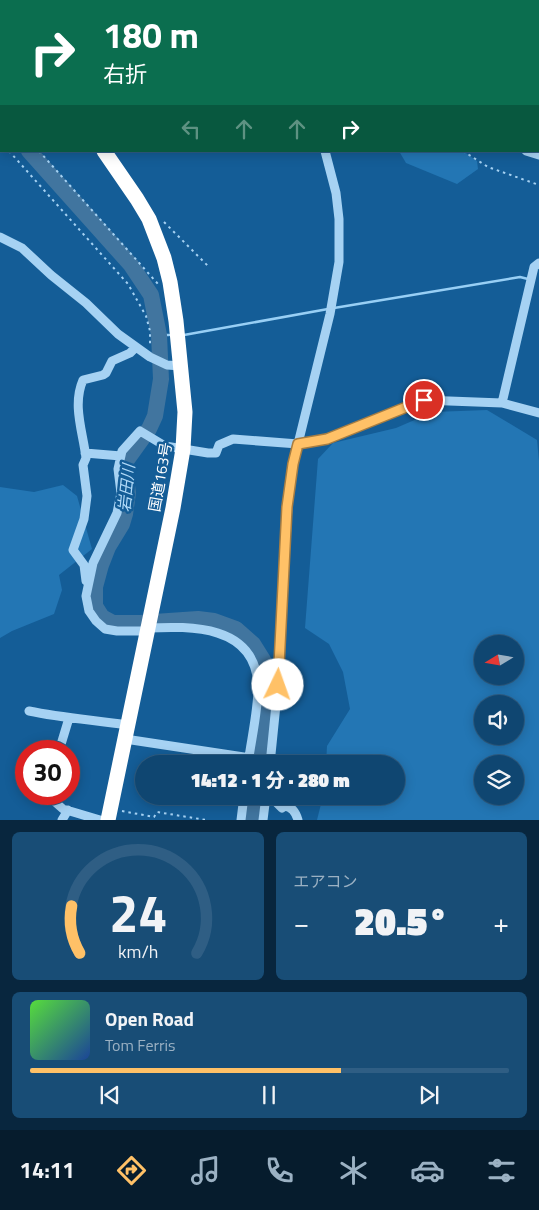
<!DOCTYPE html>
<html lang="ja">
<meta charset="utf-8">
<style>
:root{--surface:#0f4671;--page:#184d76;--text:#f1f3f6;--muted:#9bb1c3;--line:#2f5e84;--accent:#ffc167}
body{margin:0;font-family:"Titillium Web","Noto Sans JP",sans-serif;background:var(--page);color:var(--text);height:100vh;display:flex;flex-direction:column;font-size:19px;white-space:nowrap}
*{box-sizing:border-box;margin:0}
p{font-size:16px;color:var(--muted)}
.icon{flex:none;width:28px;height:28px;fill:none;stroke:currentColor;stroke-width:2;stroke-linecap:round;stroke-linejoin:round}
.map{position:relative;height:820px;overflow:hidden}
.panel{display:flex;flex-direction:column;gap:12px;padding:12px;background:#08263e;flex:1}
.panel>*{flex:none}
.banner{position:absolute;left:0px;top:0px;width:540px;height:152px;box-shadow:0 2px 12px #0003,0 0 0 1px var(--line);background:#0b6e4f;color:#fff;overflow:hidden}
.needle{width:32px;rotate:259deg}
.controls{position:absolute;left:474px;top:635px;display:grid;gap:10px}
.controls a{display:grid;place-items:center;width:50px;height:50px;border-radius:50%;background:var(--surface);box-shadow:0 2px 12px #0003,0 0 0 1px var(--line);font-size:25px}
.speed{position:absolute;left:15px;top:740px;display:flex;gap:10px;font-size:25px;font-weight:700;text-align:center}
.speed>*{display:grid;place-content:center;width:65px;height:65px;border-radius:50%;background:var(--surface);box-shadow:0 2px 12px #0003,0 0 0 1px var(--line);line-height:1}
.speed .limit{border:8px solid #d22;background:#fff;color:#111}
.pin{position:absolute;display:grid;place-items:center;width:42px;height:42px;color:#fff;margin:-21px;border:2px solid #fff;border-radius:50%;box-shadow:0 1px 5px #0007}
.me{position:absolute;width:55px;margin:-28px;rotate:3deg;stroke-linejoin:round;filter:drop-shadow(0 0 4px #0008)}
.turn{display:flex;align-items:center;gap:18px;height:105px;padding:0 20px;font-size:22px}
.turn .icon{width:65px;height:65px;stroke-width:2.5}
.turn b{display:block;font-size:35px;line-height:42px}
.lanes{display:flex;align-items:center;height:48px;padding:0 20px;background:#0003;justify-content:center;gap:25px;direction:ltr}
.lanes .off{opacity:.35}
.big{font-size:38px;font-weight:800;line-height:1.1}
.panel .card{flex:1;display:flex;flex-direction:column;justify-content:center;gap:8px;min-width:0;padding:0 18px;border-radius:8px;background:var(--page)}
.panel .dial{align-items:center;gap:0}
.dial svg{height:130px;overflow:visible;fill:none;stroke:var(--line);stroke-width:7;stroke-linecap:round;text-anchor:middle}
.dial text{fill:var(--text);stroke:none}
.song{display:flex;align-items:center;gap:15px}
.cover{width:60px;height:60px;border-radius:8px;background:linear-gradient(135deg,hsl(110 70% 55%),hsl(220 70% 35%))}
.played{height:5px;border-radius:2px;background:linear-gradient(90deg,var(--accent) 65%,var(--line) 65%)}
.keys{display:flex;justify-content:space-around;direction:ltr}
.heat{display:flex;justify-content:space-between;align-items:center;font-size:28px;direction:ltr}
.panel .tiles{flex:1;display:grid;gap:12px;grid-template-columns:1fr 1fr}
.card:last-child{grid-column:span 2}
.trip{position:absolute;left:135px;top:755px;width:270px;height:50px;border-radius:25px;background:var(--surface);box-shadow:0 2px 12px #0003,0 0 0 1px var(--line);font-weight:800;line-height:50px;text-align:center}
.tab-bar{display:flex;height:80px;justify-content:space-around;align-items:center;background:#061c2d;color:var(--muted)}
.tab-bar .icon{width:35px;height:35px}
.tab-bar .selected{color:var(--accent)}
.tab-bar b{font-size:22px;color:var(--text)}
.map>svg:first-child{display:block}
</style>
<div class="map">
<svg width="539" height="820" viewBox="0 0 539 820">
<rect width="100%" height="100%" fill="#145d97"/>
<path fill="#2376b4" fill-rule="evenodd" d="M399,151H463L477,161L478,169L457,184L406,163Z
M487,410L537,440L539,461V820H317L323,796H396V764H326L327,746L350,709L343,672L329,644L305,628L318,459L333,443L396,428L433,412ZM482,644H515V676H482ZM482,704H515V736H482ZM482,764H515V796H482Z
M63,485L77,496L92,549L59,575L62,590L54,614L12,631L0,638V487L34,492Z"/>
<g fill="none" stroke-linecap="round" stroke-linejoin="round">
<path stroke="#98cff5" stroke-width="2.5" d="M334,308L520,277L528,279
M159,335H169
M184,335L328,309"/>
<path stroke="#41759f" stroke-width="16" d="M0,119L1,120
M29,151L131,265L151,295L159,335L161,379L155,416L149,429L126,461L125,471L128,493L125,514L122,524L108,547L101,565L95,587V606L102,617L113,623H140L198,619L214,621L236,629L253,644L263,660L268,680L259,764
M251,820L254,796"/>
<path stroke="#a6d2f3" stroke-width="2" stroke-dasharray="2.5 4" stroke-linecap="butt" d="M0,106L1,108
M0,141L1,143
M9,151L128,284L146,316L150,331V347
M39,151L158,284
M463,151L488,167L539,185
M164,222L208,266
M122,811L154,817L157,812L206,820"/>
<path stroke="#a6d2f3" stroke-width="9" d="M290,0L291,1
M368,0L369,1
M430,0V1
M474,0L475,1
M518,0L519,1
M539,17V18
M526,151L539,155
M0,237L22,248L51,275L86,303L118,334L150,357L167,365L181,366
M502,403L534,267L539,263
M85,453L121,456
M86,581L84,565L73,550L84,519L87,496L83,465L86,458C83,432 72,405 83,380L103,375L106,373L112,361L130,353L136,347
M147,628C192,626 254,625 258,684C259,707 251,740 248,764
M146,631H117L105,629L96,621L89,611L86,596L93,563L117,513L121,493L118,469L122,451L140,431L165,446L208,453H216L219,445L233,439L298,444L327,439L423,400L502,403L539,413
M29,711C62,718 95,720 128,725
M125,739L270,761
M59,751L69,718
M270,764L278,685L289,488L293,464L330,314L339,262V219L336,193L325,151
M46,794L63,809L100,820
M270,796L282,808L285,806C293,807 296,813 298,820
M62,820L68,810
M241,820L244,796
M263,820L266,796"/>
<path stroke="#fff" stroke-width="15" d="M0,7L1,9
M104,151L137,199L149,219L164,258L170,282L176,321L185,412L183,449L173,508L108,820"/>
</g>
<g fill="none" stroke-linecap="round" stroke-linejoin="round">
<defs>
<path id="route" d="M278,685L287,507L293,464L298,444L327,439L424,400"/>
</defs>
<use href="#route" stroke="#a67d43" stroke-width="12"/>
<use href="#route" stroke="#ffc167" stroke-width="9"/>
</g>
<g text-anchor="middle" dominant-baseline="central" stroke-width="5" stroke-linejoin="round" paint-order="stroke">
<g font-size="15" fill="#fff" stroke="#145d97">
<text transform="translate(160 477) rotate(-80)">国道163号</text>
</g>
<g font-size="16" font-style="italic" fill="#b2dbf9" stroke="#145d97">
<text transform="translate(126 488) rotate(-84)">岩田川</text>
</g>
</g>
</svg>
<div class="controls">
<a><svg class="needle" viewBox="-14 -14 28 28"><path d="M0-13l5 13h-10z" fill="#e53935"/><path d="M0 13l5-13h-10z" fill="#9bb1c3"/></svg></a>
<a><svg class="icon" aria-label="sound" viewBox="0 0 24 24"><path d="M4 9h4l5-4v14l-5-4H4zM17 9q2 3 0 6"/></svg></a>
<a><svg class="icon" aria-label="layers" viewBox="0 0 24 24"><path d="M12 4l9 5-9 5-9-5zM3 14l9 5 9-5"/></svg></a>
</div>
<div class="speed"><div class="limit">30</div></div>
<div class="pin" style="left:424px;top:400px;background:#d93025"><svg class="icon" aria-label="arrive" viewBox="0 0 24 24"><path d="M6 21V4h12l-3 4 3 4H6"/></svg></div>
<svg class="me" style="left:278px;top:685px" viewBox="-20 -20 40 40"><circle r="19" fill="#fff"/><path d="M0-13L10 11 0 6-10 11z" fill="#ffc167"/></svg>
<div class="trip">14:12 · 1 分 · 280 m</div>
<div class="banner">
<div class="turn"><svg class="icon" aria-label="right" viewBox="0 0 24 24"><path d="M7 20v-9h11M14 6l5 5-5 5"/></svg><div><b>180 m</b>右折</div></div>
<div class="lanes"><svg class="icon off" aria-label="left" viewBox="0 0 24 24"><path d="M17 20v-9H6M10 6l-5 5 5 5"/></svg><svg class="icon off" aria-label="ahead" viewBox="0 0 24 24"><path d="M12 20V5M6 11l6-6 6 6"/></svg><svg class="icon off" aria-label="ahead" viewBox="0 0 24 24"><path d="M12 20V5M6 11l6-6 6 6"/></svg><svg class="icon" aria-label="right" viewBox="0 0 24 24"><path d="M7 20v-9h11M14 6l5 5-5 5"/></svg></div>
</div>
</div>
<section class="panel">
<div class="tiles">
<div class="card dial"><svg viewBox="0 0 100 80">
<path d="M14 69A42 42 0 1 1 86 69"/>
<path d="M14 69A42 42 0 0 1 9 40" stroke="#ffc167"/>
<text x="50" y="56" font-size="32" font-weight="700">24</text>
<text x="50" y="72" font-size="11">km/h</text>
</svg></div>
<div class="card"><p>エアコン</p>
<div class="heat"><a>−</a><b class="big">20.5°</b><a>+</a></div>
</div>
<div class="card">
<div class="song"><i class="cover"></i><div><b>Open Road</b><p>Tom Ferris</p></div></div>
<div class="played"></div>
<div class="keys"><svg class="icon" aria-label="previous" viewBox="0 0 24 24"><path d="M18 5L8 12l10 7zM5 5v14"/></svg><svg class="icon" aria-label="pause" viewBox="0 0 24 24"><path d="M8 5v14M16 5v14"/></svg><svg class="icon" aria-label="next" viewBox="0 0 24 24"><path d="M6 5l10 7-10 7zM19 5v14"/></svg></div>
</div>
</div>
</section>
<nav class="tab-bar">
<b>14:11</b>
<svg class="icon selected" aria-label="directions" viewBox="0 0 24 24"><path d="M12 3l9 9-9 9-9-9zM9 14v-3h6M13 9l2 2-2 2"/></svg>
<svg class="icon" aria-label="music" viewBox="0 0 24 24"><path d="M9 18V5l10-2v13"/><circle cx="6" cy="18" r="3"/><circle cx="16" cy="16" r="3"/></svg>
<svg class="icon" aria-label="phone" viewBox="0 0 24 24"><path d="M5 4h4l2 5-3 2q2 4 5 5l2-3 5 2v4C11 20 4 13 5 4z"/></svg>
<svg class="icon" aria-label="climate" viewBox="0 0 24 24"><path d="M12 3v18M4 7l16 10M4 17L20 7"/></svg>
<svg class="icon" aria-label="car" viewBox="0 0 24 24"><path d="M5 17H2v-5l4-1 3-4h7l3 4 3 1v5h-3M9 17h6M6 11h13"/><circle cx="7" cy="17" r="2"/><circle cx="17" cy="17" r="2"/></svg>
<svg class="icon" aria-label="filters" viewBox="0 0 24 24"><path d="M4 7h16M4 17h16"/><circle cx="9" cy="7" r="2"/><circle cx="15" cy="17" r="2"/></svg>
</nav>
